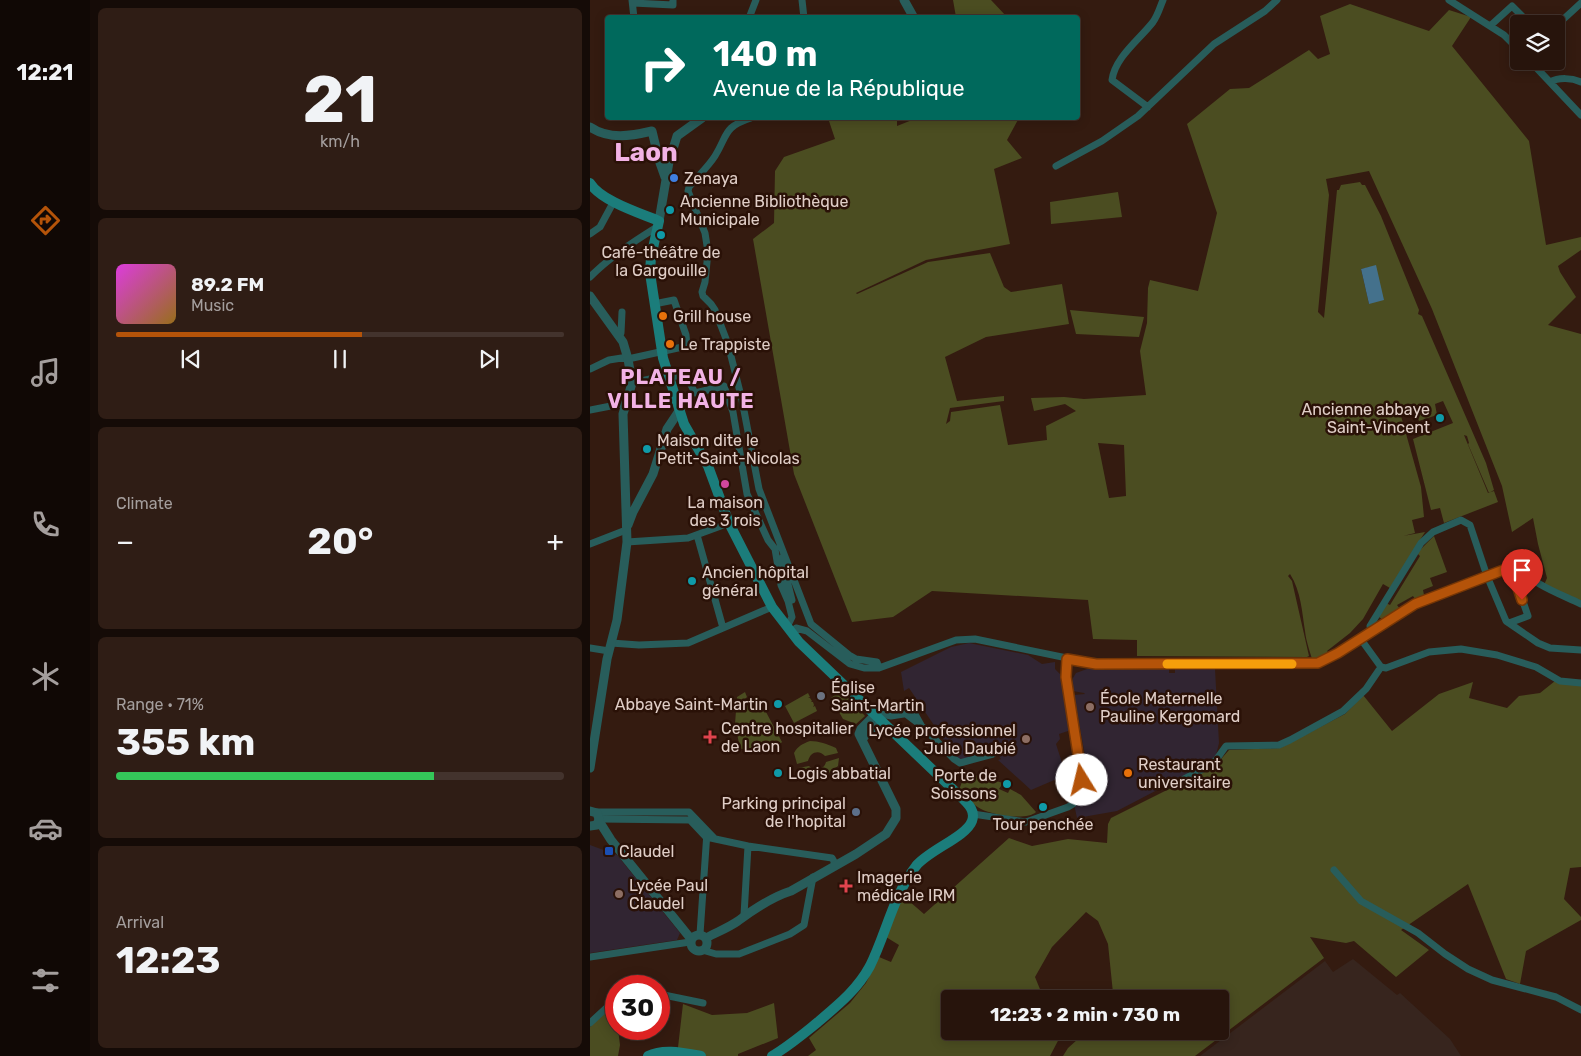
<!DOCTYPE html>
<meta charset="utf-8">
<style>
:root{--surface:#27140c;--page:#2f1d15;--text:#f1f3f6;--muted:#a49e9d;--line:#43332d;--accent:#b45309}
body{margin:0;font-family:Rubik,sans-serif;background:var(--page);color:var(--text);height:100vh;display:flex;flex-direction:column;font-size:19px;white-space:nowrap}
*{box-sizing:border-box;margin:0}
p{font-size:16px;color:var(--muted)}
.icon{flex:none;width:28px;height:28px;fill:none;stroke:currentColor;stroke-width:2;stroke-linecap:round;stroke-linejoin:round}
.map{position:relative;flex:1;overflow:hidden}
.details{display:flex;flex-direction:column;gap:8px;padding:8px;background:#150b07;width:500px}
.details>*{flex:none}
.banner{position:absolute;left:15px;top:15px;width:475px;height:105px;border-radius:5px;box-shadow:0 2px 12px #0003,0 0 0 1px var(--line);background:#00695c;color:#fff;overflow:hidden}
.buttons{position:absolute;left:920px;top:15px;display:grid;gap:10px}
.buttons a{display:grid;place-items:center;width:55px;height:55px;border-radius:5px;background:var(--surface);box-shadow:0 2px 12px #0003,0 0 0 1px var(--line);font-size:25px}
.speed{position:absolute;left:15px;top:975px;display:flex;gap:10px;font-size:25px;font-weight:700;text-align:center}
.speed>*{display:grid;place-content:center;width:65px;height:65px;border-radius:50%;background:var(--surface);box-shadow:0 2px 12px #0003,0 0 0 1px var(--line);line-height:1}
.speed .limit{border:8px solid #d22;background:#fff;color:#111}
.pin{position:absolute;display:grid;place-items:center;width:42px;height:42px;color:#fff;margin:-51px -21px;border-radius:50% 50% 50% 0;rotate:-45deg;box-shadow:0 0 5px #0007}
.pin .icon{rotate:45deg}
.me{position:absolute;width:55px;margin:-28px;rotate:351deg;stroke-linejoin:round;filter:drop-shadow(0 0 4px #0008)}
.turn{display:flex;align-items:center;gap:18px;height:105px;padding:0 25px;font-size:22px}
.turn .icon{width:65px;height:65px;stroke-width:2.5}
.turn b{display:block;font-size:35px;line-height:42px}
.big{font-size:38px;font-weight:700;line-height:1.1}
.details .widget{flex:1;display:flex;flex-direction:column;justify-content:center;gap:8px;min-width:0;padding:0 18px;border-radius:8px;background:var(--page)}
.details .dial{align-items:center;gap:0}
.dial b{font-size:65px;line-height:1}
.song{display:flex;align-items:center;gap:15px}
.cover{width:60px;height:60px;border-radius:8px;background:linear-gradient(135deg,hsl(300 70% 55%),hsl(40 70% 35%))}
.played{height:5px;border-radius:2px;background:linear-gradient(90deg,var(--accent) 55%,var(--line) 55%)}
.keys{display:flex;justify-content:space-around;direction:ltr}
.heat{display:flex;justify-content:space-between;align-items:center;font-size:28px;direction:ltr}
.charge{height:8px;border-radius:4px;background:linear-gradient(90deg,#34c759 71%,var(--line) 0)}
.trip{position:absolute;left:351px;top:990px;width:288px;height:50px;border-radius:5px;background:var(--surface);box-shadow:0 2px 12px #0003,0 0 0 1px var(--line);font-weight:700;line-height:50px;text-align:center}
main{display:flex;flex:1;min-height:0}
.menu{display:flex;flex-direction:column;width:90px;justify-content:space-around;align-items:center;background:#100805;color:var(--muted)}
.menu .icon{width:35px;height:35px}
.menu .on{color:var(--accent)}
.menu b{font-size:22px;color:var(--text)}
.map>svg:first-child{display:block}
</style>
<main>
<nav class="menu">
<b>12:21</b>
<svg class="icon on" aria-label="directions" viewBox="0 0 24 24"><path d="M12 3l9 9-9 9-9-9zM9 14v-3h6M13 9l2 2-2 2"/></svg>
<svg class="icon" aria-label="music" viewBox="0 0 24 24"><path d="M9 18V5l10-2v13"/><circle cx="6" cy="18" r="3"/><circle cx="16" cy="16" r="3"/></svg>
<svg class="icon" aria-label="phone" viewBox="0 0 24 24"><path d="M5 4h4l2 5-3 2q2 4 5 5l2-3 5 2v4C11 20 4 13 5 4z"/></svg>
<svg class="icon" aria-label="climate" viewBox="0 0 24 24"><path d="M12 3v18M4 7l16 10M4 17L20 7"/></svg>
<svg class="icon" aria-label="car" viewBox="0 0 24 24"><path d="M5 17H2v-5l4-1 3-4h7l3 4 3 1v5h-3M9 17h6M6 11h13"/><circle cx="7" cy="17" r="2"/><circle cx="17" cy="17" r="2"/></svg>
<svg class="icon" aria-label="filters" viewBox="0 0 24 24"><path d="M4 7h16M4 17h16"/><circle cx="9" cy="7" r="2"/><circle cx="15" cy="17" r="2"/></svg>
</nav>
<section class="details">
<div class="widget dial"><b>21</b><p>km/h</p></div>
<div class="widget">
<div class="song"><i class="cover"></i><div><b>89.2 FM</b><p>Music</p></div></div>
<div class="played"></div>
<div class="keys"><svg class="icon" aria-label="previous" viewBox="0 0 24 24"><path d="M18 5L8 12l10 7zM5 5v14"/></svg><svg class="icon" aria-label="pause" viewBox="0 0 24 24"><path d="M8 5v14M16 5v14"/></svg><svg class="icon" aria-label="next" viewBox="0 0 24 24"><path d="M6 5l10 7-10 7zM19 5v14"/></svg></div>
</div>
<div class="widget"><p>Climate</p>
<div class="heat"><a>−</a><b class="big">20°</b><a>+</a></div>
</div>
<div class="widget"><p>Range · 71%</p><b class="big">355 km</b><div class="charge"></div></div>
<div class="widget"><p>Arrival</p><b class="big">12:23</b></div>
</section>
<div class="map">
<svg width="991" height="1056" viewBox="0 0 991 1056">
<rect width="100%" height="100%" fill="#341b10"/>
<path fill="#37251e" d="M763,959L807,995L810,993L860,1039L871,1056H610L735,961L743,972Z"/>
<path fill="#312532" d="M379,643L438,655L452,664L465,662V669L471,675L481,730L469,734L470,739L466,744L476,775L441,790L408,760L411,759L406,752L372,760L366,758L319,688L314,691L311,672L361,647Z
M497,669H579V673H585V669H625L629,743L626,755L617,764L527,811L487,818L484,804L503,800L484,695L495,694L494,693L483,691L482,683L483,678L486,673Z
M0,845L27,855L90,933L87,940L0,953Z"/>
<path fill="#4b4d21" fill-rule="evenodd" d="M363,0H401L417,17H366Z
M760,4L839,31L859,10L881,17L862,46L939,141L956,245L991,237V250L968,266L970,272L986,297L958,325L991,334V601L954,585L957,578L948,544L943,518L922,532L912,486L842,309L779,171L736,179L739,195L728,312L734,318L747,190H749L751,185L770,182L772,185H775L791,216L829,310L828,314L832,316L896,463L904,490L899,493L878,444L879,443L877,436L874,435L898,493L904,491L908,502L854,523L850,508L841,510L823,439L863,423L853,401L845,404L847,415L829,421L825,410L811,416L831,487L834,517L822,520L825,533L813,536L835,532L800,588L793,584L773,619L760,633L737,651L740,655L723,662C720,652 716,641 715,631C712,612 711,591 700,574L698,576L702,581L719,656L717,657L547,656V640L503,639L498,600L342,591L303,617L262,622L204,474L163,239L184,223L185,171L194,157L245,139L238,118L307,120V126L327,118H429L417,140L432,158L404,169L420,244L336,260L266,293L267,294L338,262L400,253L414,287L421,292L472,284L479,324L396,337L355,357L367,401L414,396V401L360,408L356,424L360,421L361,412L410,405L418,445L457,440L456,426L486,411L475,404L444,411L441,398L474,397L494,399L556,395L550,351L557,323L558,288L560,280L608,291L627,213L597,124L640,89L659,88L719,50L728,59L740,54L730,16ZM786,266L779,304L771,269ZM508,443L534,445L536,496L519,498Z
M528,192L532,217L461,224L460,202Z
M480,310L554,317L549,337L486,334Z
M844,536L857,572L840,578L843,586L833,590L834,595L825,599L823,596L807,605L810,609L793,620L789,617L796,603L800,605L830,556L827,553Z
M965,681L991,686V867L980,868L974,899L991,917V920L936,951L930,984L916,979L878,884L811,930L839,950L806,977L764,941L756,943L720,937L734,958L605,1056H473L478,1048L497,1031H630V999H521L523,993L518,944L508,921L496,912L462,947L445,977L454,999H360V1031H467L470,1037L460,1056H218L226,1050L219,1038L260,1003L276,983L289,957L301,962L309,945L296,937L312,895L334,914L419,838L442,846L478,839L517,843L518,824L521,818L625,766L639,750L690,748L755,714L773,695L802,731L849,694L883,682L879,698L917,708L929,696L950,693Z
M249,687L275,716L266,724L253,719L241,698L245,695L242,691Z
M155,692L157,697L155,699L158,707L166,703L164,699L168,697L192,742L189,745L157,751L150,748L145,724L147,697Z
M218,693L220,697L218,698H220L222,701L221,702H223L224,705L223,707L225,706L227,711L204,723L195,706Z
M220,741C229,741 237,744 246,748L248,753L235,756C229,749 220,752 218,761L207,764L204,753C208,746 212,744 220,741Z
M249,758L248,766L231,779L210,778L208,768L219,766C225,772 234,770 236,762Z
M378,773L413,783L409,789L418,793L420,789L431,795L446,812C437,821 402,815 391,809C383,805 376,797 369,790L375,774Z
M24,1003L26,1029H28L30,1045L28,1056H0V1027Z
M184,1003L188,1038L148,1054V1056H87L93,1004L122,1015L157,1013Z"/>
<path fill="#44718c" d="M786,265L794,300L779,304L771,269Z"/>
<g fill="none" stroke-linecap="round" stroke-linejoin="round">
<path stroke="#285d5b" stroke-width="7" d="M42,0L44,18
M212,0L214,18
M859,0L914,35L929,50
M43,3L83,5V0
M159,18L166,0
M900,26L922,6L940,24
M966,26L991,3
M940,61L991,115
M960,82C969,77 982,78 991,82
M558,107L522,80C525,57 550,39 563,22C568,15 570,7 573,0
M161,118C133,127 138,135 125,156C118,167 107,177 99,187L98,191L115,233L118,252L115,282L112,292L113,296L121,304L125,310L138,344L152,400L169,489L221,624L259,655L266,659L287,662L289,668
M466,166L512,141L548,116L624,44L675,11L687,0
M0,234L10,227L24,201
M0,277C20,257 43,242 67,227
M28,335L31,333L32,312
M38,359L97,346L96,335L84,300L64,304
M0,369L19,360L38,357
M79,377L96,375L105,393L134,386L143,412L157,494L178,540L185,549L191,585L198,601L202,617L197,627
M42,383L78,375
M0,410L36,403
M107,535L133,628
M37,542L98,538L139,523
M0,544L36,530
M193,557L194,568L202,600
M919,623L938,616L921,567L927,565C943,585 968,593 991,604
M781,631L780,626L831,543L843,532L871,520L880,525L897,576L916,621L948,643L960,648L991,650
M202,634L206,628L217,631L260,664L274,668H289L366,640L385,639L506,664L728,663L748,653L825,604L921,567
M770,638L791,667L796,668L839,652L871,649L907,655L946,667L970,681L991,683
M21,643L49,645L98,643L182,607
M0,648L19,651
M316,714L333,727L364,759L370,763L403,754
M287,717L292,714L301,716L320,713L326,716L331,725
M588,782L621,765L626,760L636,746L689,745L700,740L753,711L776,689L791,667
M5,812H99L124,838
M383,814L436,822L478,807L483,804L491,791L492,780L475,677L477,659
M9,819L100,820L116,837L158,846L242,858L246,865
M744,870L771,901L828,933L855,954L878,969L902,980L966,997L991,1010
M154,915L158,846
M110,934L117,832
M112,950L126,954H149L200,934L214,925L223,877
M0,957L100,942
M69,994L113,1003
M0,1023L26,999"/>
<path stroke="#285d5b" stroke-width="9" d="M314,0L324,18
M0,127C19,140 41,136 62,131L69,160L75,177
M69,221L79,162L87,136L112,118
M0,296L33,342L38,359L42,383L33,414L37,542L27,620L17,659L0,768
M38,525L43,512L63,474L77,429L89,411
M272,740L276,734L292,722
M0,811L7,813L9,819L7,825L0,826
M9,821L21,840L101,939
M101 943a8 8 0 1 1 16 0a8 8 0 1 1-16 0Z
M116,938C127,932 138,928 148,921C164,909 182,897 201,891L266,854L296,834L306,818V809L269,734L271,729L285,715"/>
<path stroke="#1b7d7b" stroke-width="10" d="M0,183C11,201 50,213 69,221L61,257L60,273L73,358L94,424L118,466L139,523L182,607L209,642L370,796C377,803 386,810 382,821C376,837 339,850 326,866C303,896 296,934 280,966C267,990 248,1005 228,1022C213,1034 199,1046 182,1056
M58,1056C74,1048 94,1053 111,1056"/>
</g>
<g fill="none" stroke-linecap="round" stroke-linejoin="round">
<defs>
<path id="route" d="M492,780L476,677L477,659L506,664L728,663L748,653L825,604L921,567L932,600"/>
</defs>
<use href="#route" stroke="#753606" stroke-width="12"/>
<use href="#route" stroke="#b45309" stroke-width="9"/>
<path stroke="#f59e0b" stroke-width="9" d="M577,664H702"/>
</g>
<circle fill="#3f7fe0" stroke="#2a1107" stroke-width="2" cx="84" cy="178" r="5"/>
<g fill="#0f9aa8" stroke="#2a1107" stroke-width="2">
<circle cx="80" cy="210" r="5"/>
<circle cx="71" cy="235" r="5"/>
<circle cx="850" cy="418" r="5"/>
<circle cx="57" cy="449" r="5"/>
<circle cx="102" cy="581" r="5"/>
<circle cx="188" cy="704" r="5"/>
<circle cx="188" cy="773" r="5"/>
<circle cx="417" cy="784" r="5"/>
<circle cx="453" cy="807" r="5"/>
</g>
<g fill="#e8710a" stroke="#2a1107" stroke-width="2">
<circle cx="73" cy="316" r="5"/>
<circle cx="80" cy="344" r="5"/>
<circle cx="538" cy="773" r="5"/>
</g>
<circle fill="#d1479c" stroke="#2a1107" stroke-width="2" cx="135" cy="484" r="5"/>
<circle fill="#6b7280" stroke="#2a1107" stroke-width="2" cx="231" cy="696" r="5"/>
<g fill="#8d6e63" stroke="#2a1107" stroke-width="2">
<circle cx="500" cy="707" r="5"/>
<circle cx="436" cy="739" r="5"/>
<circle cx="29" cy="894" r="5"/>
</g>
<g fill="#e0444e" stroke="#2a1107" stroke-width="2">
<path d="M117.5 729.5h5v5h5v5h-5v5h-5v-5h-5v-5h5z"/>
<path d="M253.5 878.5h5v5h5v5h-5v5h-5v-5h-5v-5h5z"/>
</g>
<circle fill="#5c6f8a" stroke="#2a1107" stroke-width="2" cx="266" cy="812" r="5"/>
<rect fill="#1a4fb4" stroke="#2a1107" stroke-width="2" x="14" y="846" width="10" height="10" rx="2.5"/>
<g text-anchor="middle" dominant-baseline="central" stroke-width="5" stroke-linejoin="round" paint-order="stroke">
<g font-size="16" fill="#e0cec7" stroke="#2a1107" text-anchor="start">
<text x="94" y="178">Zenaya</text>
<text x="90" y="201">Ancienne Bibliothèque<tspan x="90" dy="18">Municipale</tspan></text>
<text x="71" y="252" text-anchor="middle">Café-théâtre de<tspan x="71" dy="18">la Gargouille</tspan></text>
<text x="83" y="316">Grill house</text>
<text x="90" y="344">Le Trappiste</text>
<text x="840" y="409" text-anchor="end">Ancienne abbaye<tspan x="840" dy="18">Saint-Vincent</tspan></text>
<text x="67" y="440">Maison dite le<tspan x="67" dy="18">Petit-Saint-Nicolas</tspan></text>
<text x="135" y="502" text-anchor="middle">La maison<tspan x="135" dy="18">des 3 rois</tspan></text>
<text x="112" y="572">Ancien hôpital<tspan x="112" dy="18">général</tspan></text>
<text x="241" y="687">Église<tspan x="241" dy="18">Saint-Martin</tspan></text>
<text x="510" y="698">École Maternelle<tspan x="510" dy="18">Pauline Kergomard</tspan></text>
<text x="178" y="704" text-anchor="end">Abbaye Saint-Martin</text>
<text x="131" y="728">Centre hospitalier<tspan x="131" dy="18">de Laon</tspan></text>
<text x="426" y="730" text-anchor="end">Lycée professionnel<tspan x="426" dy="18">Julie Daubié</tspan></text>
<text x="548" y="764">Restaurant<tspan x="548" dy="18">universitaire</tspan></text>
<text x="198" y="773">Logis abbatial</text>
<text x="407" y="775" text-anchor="end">Porte de<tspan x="407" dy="18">Soissons</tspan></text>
<text x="256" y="803" text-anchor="end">Parking principal<tspan x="256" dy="18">de l'hopital</tspan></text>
<text x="453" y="824" text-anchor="middle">Tour penchée</text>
<text x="29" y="851">Claudel</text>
<text x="267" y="877">Imagerie<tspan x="267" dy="18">médicale IRM</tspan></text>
<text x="39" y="885">Lycée Paul<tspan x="39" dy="18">Claudel</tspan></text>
</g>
<g font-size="21" font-weight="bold" letter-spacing="1" fill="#f2b2e5" stroke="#2a1107">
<text x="91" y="376">PLATEAU /<tspan x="91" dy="24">VILLE HAUTE</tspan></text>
</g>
<g font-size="26" font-weight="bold" fill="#f2b2e5" stroke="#2a1107">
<text x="56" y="152">Laon</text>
</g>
</g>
</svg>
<div class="buttons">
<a><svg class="icon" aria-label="layers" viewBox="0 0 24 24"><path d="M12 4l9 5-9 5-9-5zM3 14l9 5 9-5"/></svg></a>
</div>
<div class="speed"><div class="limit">30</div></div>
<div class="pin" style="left:932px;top:600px;background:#d93025"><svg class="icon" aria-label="arrive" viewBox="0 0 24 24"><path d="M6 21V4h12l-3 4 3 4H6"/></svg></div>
<svg class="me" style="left:492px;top:780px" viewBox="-20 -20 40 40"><circle r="19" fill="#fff"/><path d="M0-13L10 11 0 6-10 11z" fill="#b45309"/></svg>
<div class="trip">12:23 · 2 min · 730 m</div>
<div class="banner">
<div class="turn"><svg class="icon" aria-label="right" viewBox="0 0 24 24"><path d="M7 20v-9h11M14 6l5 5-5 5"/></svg><div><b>140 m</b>Avenue de la République</div></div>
</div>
</div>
</main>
